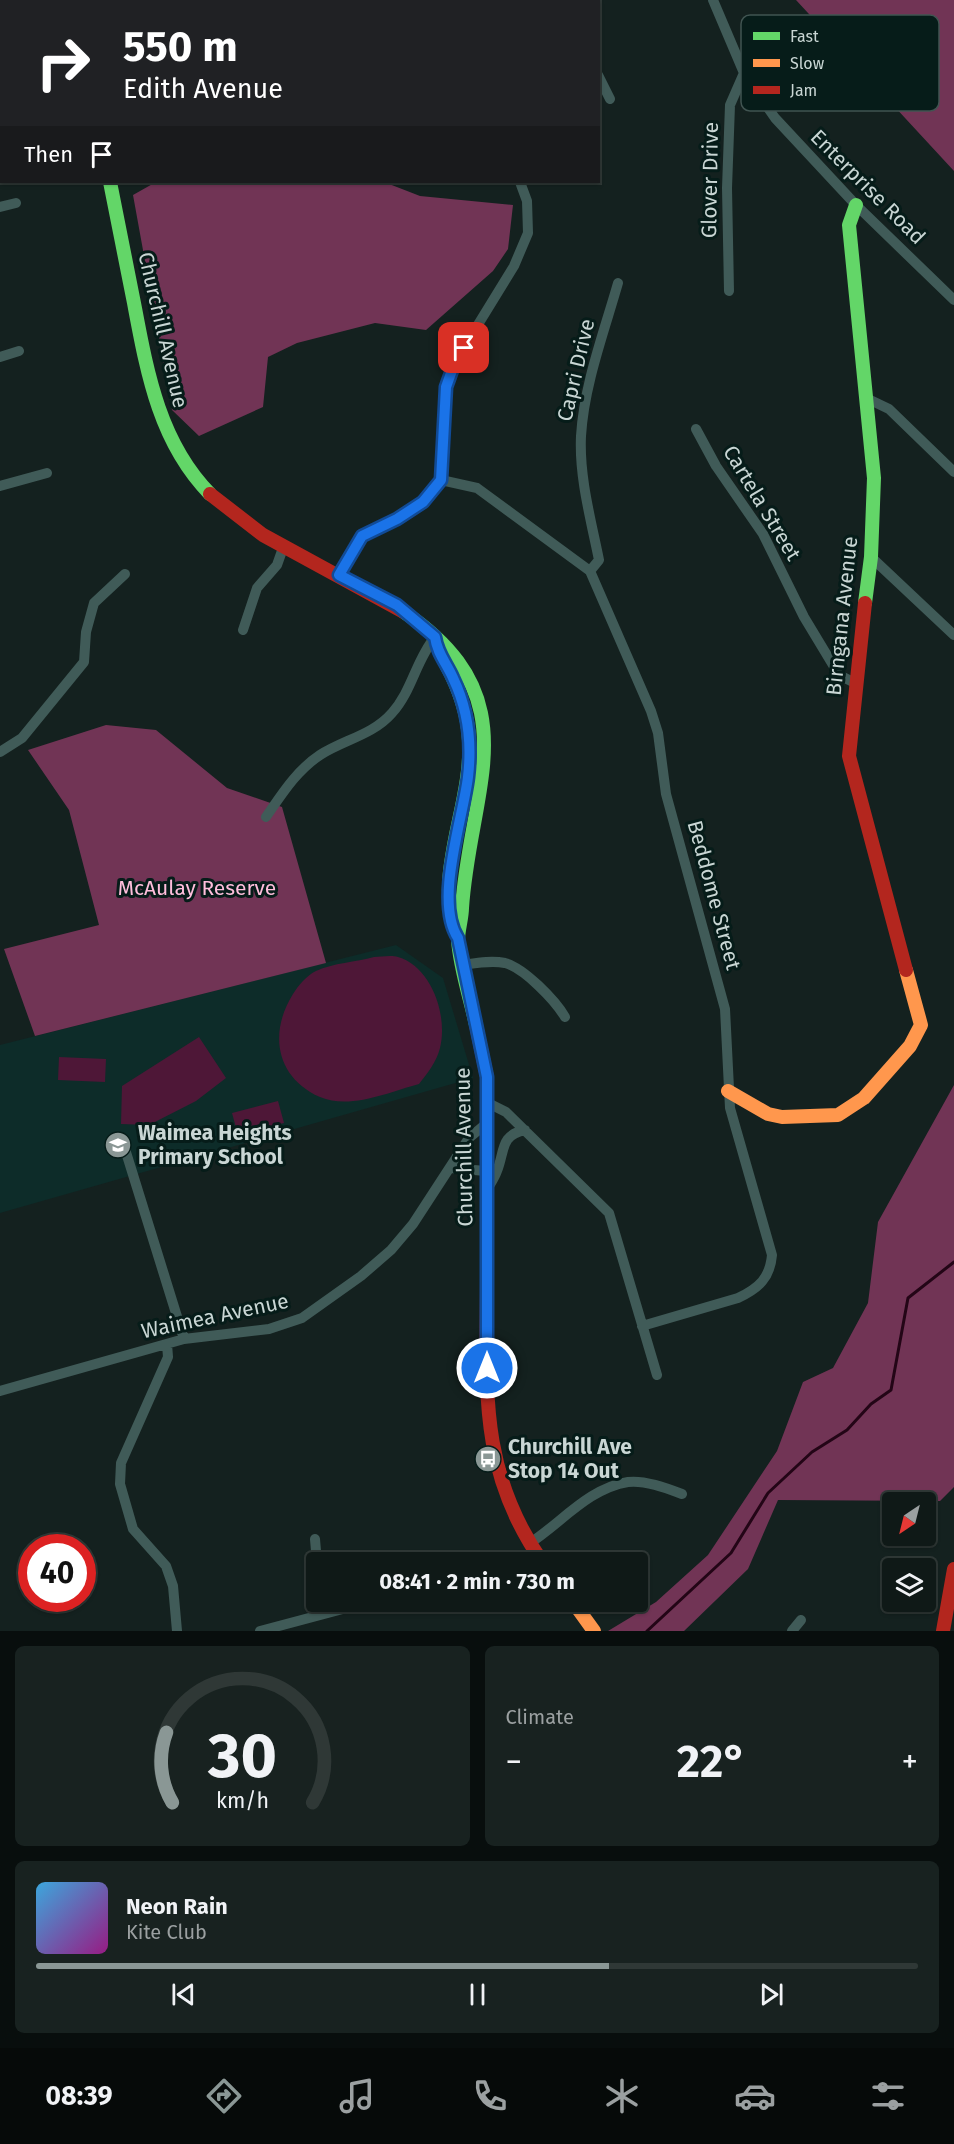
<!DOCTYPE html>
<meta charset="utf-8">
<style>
:root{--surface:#0f1917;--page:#182220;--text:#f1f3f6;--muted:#9ba0a1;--line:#2f3836;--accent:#8a9795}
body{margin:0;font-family:"Fira Sans",sans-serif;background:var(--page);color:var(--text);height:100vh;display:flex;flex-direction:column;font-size:22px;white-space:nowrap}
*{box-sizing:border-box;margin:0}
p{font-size:20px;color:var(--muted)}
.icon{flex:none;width:33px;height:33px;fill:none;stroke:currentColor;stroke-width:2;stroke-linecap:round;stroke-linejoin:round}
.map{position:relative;height:1631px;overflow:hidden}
.side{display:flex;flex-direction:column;gap:15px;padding:15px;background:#080e0d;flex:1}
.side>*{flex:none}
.banner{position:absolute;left:0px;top:0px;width:600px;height:183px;box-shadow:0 2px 4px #0004,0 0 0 2px var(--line);background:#202124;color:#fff;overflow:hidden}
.needle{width:39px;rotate:215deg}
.fabs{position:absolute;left:882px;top:1492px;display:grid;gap:12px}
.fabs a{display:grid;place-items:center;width:54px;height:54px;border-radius:6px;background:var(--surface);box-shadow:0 2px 4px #0004,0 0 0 2px var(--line);font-size:30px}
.speed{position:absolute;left:18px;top:1534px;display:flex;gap:12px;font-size:30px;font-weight:700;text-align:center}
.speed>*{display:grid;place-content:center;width:78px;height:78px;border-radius:50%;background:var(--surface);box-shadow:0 2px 4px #0004,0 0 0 2px var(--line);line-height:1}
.speed .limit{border:9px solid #d22;background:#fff;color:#111}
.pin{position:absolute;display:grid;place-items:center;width:51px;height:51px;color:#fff;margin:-26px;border-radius:12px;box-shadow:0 3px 9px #0006}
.me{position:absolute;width:66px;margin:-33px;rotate:0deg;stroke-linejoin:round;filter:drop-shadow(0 0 4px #0008)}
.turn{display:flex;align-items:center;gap:21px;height:126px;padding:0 24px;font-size:27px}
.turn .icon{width:78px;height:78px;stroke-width:2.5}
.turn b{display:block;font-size:42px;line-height:51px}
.then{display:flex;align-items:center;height:57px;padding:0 24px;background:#0003;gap:12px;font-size:22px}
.big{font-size:45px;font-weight:700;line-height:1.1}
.side .tile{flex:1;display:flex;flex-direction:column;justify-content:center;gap:9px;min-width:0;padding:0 21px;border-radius:9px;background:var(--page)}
.side .dial{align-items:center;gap:0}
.dial svg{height:156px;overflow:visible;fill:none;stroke:var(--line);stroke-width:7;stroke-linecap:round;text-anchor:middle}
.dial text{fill:var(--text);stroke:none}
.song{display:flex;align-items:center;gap:18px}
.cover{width:72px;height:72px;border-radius:9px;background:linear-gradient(135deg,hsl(200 70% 55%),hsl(310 70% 35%))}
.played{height:6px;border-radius:3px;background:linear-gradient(90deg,var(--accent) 65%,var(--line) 65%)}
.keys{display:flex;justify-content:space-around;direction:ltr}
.heat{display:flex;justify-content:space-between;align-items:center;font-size:33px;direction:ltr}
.side .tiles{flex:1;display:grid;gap:15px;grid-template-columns:1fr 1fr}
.tile:last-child{grid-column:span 2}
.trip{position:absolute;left:306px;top:1552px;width:342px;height:60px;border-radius:6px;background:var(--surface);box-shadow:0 2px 4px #0004,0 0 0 2px var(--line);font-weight:700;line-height:60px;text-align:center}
.tab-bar{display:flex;height:96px;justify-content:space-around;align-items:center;background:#060a09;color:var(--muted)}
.tab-bar .icon{width:42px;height:42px}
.tab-bar .active{color:var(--accent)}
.tab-bar b{font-size:27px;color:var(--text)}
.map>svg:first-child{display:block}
</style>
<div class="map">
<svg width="954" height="1631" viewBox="0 0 954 1631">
<rect width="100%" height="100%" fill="#14211f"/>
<path fill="#0d2c29" d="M396,945L443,978L473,1078L0,1213V1045Z"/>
<path fill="#4e1737" d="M374,957C381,957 391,955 398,957C432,967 448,1016 440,1048C437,1061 427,1074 419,1084C389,1092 350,1110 320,1097C275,1077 269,1032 293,994C298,986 307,975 316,971C333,963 356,962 374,957Z
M199,1037L226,1078L196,1101L149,1125L121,1124L122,1086Z
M59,1057L106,1059L105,1082L58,1080Z
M278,1101L284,1123L238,1135L232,1113Z"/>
<path fill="#713455" d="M796,0H954V171Z
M156,182H384L420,196L513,205L508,249L493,271L426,330L375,323L297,343L268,357L263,407L199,436L172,410L133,195Z
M106,725L156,730L227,788L282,807L326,963L35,1036L4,949L99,925L69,810L28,750Z
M954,1085V1487L940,1501L778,1500L748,1569L684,1631H608L656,1602L708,1555L777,1451L803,1382L833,1368L868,1303L878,1222Z"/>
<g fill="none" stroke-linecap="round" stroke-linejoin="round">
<path stroke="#230516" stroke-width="3" d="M647,1631L731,1553L768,1493L812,1452L847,1430L871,1404L891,1390L908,1298L954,1262"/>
<path stroke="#405b58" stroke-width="10" d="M561,0V2
M713,0L744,73L775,118L856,205L954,300
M382,2L383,0
M517,2L518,0
M598,75L610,99
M0,207L16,203
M729,291L727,188L730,105L744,73
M0,357L19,351
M866,398L889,409L954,472
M696,429L716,466L763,534L804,617L839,675L855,683
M441,480L477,488L590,571L651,711L658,733L666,794L725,1009L730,1108L772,1255C770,1278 759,1288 738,1298L642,1326
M0,486L47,473
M871,557L954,635
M590,571L599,560C591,520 579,477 581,436C584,385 604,332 618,283
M339,575L362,536L397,519L423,502L441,480L446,387L455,362L514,266L528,233L527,201L520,182
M243,630L257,588L277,565L283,548
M0,752L22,738L84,662L86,632L94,603L125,574
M266,817C282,794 296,771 320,755C343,740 373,735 392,713C412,691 416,660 435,637
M462,965C476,963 491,960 505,963C524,968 555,1000 565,1017
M488,1103L506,1112L609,1213L657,1375
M125,1149L184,1339
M450,1168L486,1171
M488,1188C491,1183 495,1177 497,1171C505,1151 500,1135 525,1130
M167,1344L168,1357L121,1463L120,1484L133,1529L166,1566L173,1586L177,1631
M0,1391L184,1339L269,1329L302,1318L361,1276L391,1250L413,1224L469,1138L487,1123
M315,1539L317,1563
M530,1543C561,1523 589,1488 628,1482C645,1480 666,1488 682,1494
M260,1631L369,1602
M792,1631L801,1620"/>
<path stroke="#63d668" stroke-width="14" d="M110,182C118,222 126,263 134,303C147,372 159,442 210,494
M856,205L849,225L874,478L871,557L865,603
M404,612C532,699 470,786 462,908C462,918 458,930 458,940C460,968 470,997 476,1025
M435,637C438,651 445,662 451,674C461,695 468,717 469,740C473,806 431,875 458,938"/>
<path stroke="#ff974d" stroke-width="14" d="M728,1091L768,1114L782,1117L838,1115L864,1098L910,1046L921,1025L906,970
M573,1602L594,1631"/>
<path stroke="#b3261e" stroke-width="14" d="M65,0V2
M210,494L263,535L404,612
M865,603L849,756L906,970
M476,1025L487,1077C487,1144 487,1211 487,1278C487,1386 477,1469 543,1563
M943,1631L954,1569"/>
</g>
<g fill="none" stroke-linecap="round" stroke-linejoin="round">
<defs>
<path id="route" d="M464,348L455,362L446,387L441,480L423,502L397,519L362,536L339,575L397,605L435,637C437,653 447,664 453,678C468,709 472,743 468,777C463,819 434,901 458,938L487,1077V1368"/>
</defs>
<use href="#route" stroke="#114b97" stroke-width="15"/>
<use href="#route" stroke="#1a73e8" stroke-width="10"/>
</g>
<defs>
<symbol id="school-disc" viewBox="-11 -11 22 22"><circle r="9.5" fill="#8a9795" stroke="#061c19"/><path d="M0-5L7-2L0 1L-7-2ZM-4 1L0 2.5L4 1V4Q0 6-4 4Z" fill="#fff"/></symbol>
<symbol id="bus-disc" viewBox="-11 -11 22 22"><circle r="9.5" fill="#8a9795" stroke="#061c19"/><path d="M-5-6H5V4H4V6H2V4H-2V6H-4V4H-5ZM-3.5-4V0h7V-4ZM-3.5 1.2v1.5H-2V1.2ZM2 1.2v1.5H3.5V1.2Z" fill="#fff"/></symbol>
</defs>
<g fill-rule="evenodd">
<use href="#school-disc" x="103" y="1130" width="30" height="30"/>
<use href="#bus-disc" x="473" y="1444" width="30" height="30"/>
</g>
<g text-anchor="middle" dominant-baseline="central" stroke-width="6" stroke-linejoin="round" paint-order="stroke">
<g font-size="21" fill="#c9d6d4" stroke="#061c19">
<text transform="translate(710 180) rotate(-89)">Glover Drive</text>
<text transform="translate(868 187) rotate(45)">Enterprise Road</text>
<text transform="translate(163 330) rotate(77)">Churchill Avenue</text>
<text transform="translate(576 370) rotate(-77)">Capri Drive</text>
<text transform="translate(762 503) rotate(59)">Cartela Street</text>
<text transform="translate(842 616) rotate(-84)">Birngana Avenue</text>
<text transform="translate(714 895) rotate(75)">Beddome Street</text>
<text transform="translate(464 1147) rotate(-91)">Churchill Avenue</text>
<text transform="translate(215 1316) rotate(-12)">Waimea Avenue</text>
</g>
<g font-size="21" fill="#ffbedc" stroke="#061c19">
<text x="197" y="888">McAulay Reserve</text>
</g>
<g font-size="21" font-weight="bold" fill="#c9d6d4" stroke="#061c19" text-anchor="start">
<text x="138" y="1133">Waimea Heights<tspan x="138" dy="24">Primary School</tspan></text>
<text x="508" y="1447">Churchill Ave<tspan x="508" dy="24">Stop 14 Out</tspan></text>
</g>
</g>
<rect x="741" y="15" width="198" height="96" rx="9" fill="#061c19" stroke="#405451" stroke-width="1.5"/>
<rect x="753" y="32" width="27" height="8" fill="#63d668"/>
<rect x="753" y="59" width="27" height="8" fill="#ff974d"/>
<rect x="753" y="86" width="27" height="8" fill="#b3261e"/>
<g font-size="16" fill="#c9d6d4">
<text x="790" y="42">Fast</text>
<text x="790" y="69">Slow</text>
<text x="790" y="96">Jam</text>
</g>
</svg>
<div class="fabs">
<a><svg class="needle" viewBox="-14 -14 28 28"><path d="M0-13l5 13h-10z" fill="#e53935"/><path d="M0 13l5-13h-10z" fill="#9ba0a1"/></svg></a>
<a><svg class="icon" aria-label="layers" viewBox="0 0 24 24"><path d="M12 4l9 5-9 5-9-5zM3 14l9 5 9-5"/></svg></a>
</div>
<div class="speed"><div class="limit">40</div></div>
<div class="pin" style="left:464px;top:348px;background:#d93025"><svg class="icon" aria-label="arrive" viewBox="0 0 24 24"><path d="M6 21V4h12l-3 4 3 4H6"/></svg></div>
<svg class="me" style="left:487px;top:1368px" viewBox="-20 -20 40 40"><circle r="17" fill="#1a73e8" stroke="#fff" stroke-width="3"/><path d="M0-11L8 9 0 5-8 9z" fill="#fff"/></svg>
<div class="trip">08:41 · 2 min · 730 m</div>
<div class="banner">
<div class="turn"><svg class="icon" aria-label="right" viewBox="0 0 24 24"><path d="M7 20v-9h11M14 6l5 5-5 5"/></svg><div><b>550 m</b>Edith Avenue</div></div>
<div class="then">Then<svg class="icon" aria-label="arrive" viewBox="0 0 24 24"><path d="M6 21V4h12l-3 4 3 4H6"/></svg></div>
</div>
</div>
<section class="side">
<div class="tiles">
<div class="tile dial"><svg viewBox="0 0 100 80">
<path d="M14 69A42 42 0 1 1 86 69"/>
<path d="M14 69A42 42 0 0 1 11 33" stroke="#8a9795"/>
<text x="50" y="56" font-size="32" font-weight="700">30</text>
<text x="50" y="72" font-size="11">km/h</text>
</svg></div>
<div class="tile"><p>Climate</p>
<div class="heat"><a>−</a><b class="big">22°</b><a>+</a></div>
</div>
<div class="tile">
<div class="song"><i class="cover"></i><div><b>Neon Rain</b><p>Kite Club</p></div></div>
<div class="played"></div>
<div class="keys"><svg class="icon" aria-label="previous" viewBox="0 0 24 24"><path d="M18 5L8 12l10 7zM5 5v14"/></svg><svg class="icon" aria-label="pause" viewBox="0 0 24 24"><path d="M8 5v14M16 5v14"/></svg><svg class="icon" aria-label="next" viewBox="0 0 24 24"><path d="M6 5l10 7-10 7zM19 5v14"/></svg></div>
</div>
</div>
</section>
<nav class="tab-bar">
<b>08:39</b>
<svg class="icon active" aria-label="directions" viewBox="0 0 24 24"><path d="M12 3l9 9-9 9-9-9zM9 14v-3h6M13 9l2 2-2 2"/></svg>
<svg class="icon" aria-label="music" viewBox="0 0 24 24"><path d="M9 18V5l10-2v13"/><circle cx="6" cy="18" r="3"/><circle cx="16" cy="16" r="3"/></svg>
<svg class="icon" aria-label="phone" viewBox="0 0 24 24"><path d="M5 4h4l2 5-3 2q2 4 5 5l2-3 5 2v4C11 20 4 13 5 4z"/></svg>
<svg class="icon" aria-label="climate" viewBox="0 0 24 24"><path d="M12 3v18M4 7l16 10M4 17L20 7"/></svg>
<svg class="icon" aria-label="car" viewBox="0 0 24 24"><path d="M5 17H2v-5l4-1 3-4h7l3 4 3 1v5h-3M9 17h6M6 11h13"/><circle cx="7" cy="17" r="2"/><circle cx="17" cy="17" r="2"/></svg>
<svg class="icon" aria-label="filters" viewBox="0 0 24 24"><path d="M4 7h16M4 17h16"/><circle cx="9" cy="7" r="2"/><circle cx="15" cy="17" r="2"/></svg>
</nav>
